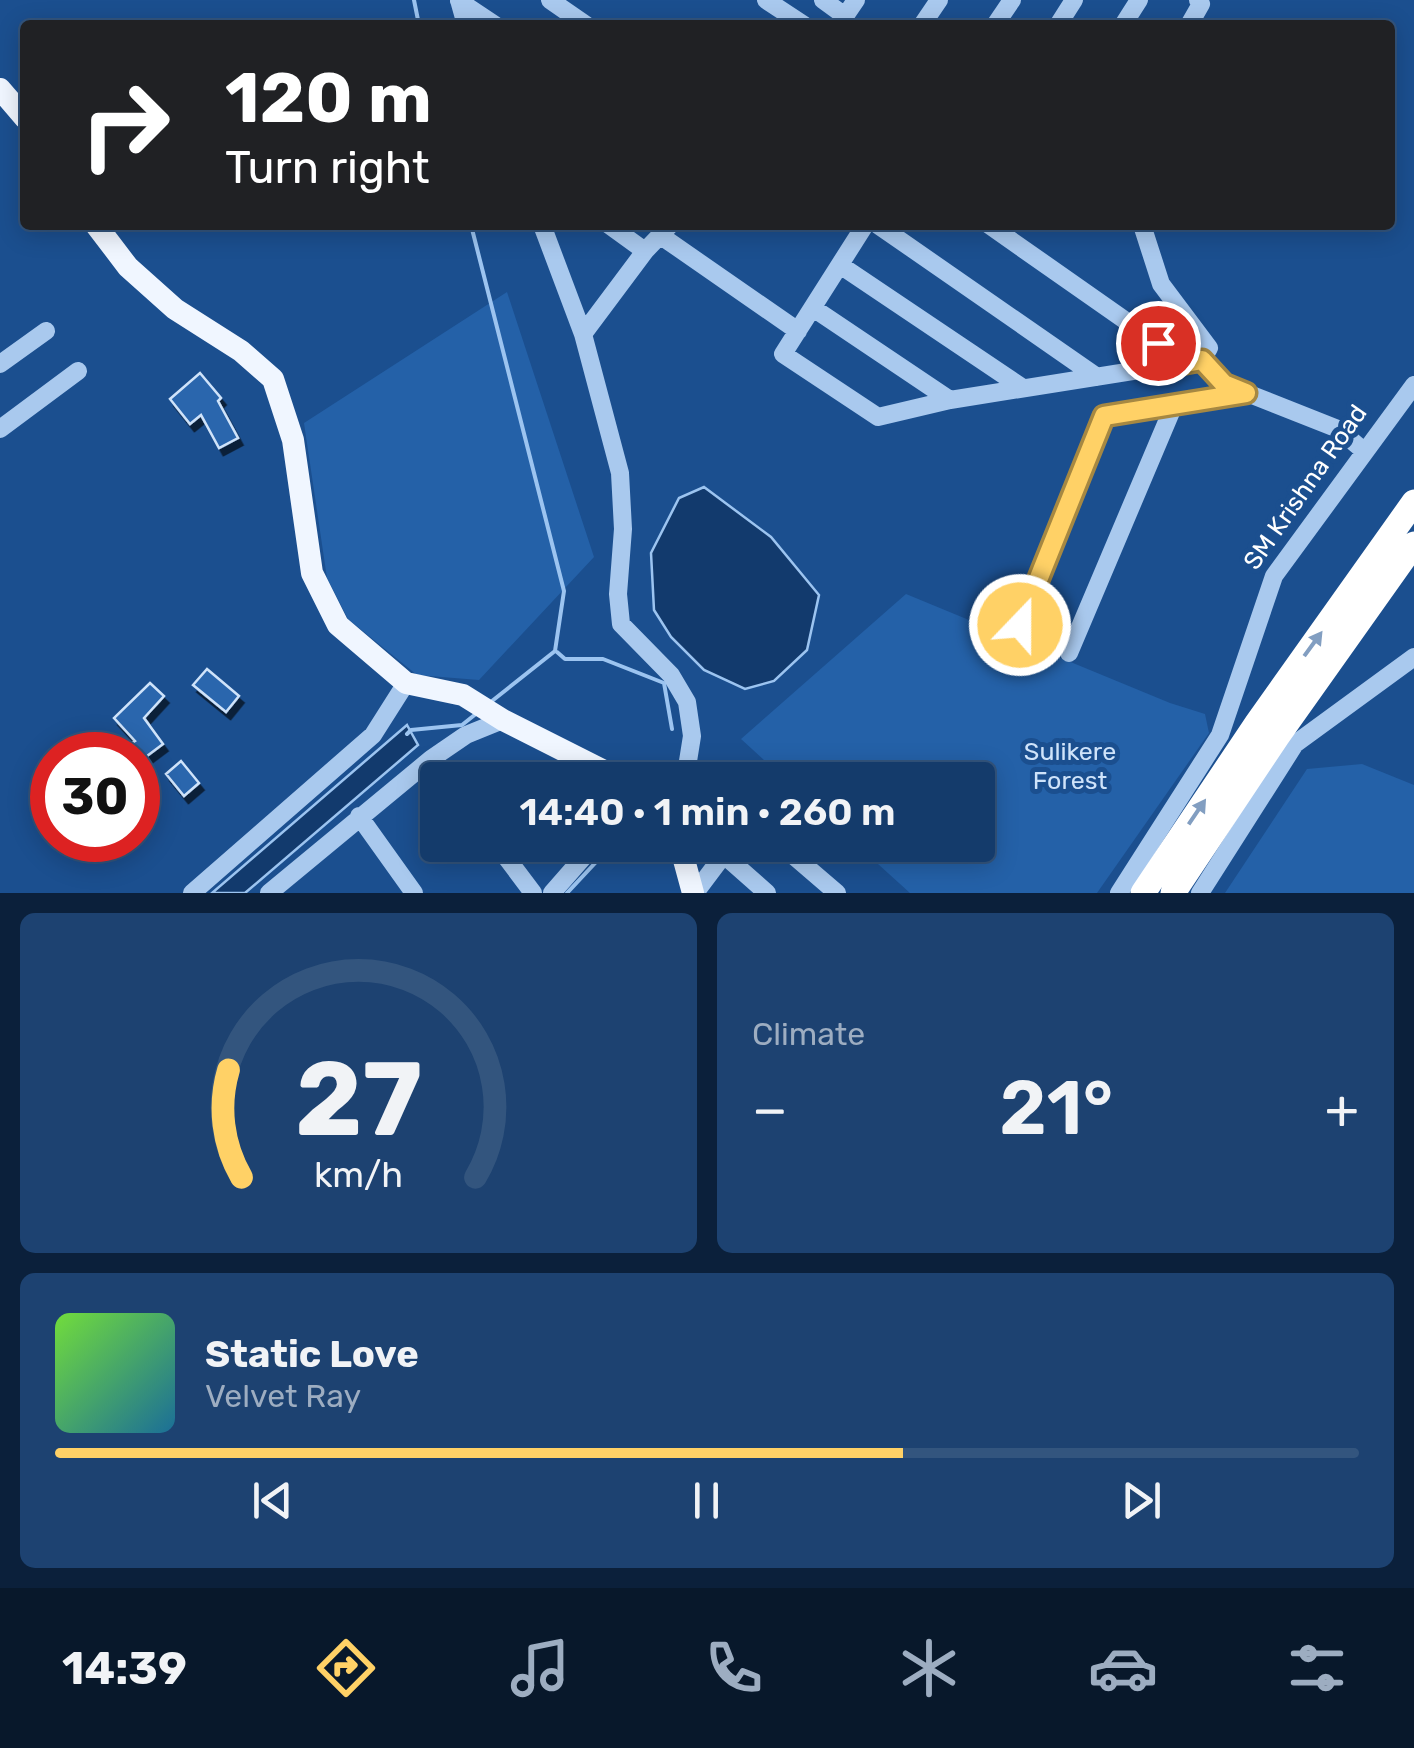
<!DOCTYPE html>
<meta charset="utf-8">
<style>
:root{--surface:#143b6b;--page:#1d4271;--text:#f1f3f6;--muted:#9dadc1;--line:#33557e;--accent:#ffd166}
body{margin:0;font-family:Rubik,sans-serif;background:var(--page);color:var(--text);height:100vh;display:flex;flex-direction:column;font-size:38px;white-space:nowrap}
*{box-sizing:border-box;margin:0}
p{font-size:32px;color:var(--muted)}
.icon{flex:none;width:55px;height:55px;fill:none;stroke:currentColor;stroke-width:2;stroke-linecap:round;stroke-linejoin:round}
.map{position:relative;height:893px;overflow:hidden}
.drawer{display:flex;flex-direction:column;gap:20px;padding:20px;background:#0b203b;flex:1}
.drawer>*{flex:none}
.guide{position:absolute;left:20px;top:20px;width:1375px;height:210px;border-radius:10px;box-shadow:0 5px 25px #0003,0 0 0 2px var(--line);background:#202124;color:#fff;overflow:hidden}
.speed{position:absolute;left:30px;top:732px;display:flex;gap:20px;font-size:50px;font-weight:700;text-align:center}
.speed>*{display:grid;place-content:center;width:130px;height:130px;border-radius:50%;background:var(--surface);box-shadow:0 5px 25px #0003,0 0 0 2px var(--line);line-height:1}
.speed .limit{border:15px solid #d22;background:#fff;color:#111}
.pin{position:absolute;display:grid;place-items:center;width:85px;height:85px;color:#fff;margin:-42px;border:5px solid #fff;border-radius:50%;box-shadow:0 2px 10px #0007}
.me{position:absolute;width:110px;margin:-55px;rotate:22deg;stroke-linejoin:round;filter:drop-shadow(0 0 8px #0008)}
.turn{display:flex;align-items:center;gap:35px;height:210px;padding:0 40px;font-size:45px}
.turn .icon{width:130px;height:130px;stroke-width:2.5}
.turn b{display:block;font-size:70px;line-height:85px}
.big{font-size:75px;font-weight:600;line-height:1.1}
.drawer .tile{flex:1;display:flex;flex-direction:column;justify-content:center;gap:15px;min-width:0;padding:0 35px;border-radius:15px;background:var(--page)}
.drawer .dial{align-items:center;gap:0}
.dial svg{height:260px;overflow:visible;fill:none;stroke:var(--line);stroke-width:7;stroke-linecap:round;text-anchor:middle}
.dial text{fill:var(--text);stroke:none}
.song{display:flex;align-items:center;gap:30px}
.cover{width:120px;height:120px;border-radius:15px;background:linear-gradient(135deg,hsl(100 70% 55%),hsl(200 70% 35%))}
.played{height:10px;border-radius:5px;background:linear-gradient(90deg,var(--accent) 65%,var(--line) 65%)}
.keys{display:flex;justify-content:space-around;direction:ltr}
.heat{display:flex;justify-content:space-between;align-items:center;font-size:55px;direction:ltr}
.drawer .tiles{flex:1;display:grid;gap:20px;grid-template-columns:1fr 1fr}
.tile:last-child{grid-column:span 2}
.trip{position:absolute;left:420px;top:762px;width:575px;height:100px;border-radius:10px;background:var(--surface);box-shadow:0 5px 25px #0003,0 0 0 2px var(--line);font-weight:600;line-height:100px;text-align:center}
.menu{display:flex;height:160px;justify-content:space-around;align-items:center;background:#08182b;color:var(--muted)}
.menu .icon{width:70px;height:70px}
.menu .on{color:var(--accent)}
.menu b{font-size:45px;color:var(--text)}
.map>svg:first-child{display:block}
</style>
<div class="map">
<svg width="1414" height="893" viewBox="0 0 1414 893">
<defs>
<filter id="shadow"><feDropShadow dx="4.5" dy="7" stdDeviation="0" flood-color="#0009"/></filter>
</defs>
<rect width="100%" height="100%" fill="#1b4f8f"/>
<path fill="#2461a8" d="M507,292L594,557L479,680L417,675L348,619L327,578L304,423Z
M906,594L1170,703L1205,714L1209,733L1097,893H910L857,845H978V780H786L741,739Z
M1362,764L1414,785V893H1225L1307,769Z"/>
<path fill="#123a6d" stroke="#9cc4f0" stroke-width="2.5" d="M704,487L771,537L819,595L807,650L774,681L745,689L704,670L671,637L654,610L651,553L679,498Z
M407,725L418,745L245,893H212Z"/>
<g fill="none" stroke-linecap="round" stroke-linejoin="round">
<path stroke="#9cc4f0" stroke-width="4" d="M414,0L419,25
M471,225L564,591L555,651L492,701
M557,652L565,659H603L664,683L672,729
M407,734L411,730L462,725L477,713
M567,893L612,845"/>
</g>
<path fill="#2a66ad" stroke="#cfe3fa" stroke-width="2.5" filter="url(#shadow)" d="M200,373L221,398L218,401L238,438L219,448L201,415L190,424L170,399Z
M207,669L239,696L226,712L193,685Z
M150,683L164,696L144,718L163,744L143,759L132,743L135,741L114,718Z
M181,761L199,783L184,796L166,774Z"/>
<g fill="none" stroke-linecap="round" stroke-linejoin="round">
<path stroke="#a9c9ee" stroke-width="18" d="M459,0L466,25
M550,0L586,25
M766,0L804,25
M823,0L845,16
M459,1L495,25
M839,25L856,0
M922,25L939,0
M995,25L1012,0
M1058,25L1074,0
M1123,25L1139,0
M1189,25L1201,4L1198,0
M542,225L583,334L620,473L623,529L618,594L621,624L671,675L687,702L692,736L685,780
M609,225L645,251
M865,225L783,354L878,417L950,400L1202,360L1209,348L1161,284L1142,225
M878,225L1097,377
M989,225L1186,363
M661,236L798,331
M840,265L1023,388
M813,308L950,400
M583,334L645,251L670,225
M1202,360L1224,384L1338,429L1364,451
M0,364L46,331
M0,429L78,371
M1020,625L1104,417L1246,393
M1069,653L1174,405
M431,759L466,735L503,720
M359,816L414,893
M497,845L533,893
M781,845L837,893
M724,855L767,893
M192,893L373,735L406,683
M269,893L431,759L447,780
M552,893L594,845
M695,893L731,845
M1119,893L1220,735L1274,576L1414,385
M1200,893L1295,744L1414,657"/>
<path stroke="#f0f6ff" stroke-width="22" d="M0,89L25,118
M96,225L128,267L175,309L241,351L273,379L293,440L312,573L338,625L406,683L463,695L503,720L622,780
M680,845L693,893"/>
<path stroke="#fff" stroke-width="25" d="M1143,893L1257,723L1414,502
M1173,893L1277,737L1414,544"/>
</g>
<defs><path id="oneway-solid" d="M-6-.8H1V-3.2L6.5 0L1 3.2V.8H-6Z" transform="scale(2.5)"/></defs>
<g fill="#829ec1">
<use href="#oneway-solid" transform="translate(1313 644) rotate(-54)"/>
<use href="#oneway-solid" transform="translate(1197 812) rotate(-56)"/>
</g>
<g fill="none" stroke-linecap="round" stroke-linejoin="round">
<defs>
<path id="route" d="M1020,625L1104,416L1246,393L1224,384L1202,360L1186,363L1158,343"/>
</defs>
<use href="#route" stroke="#a68842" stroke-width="25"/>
<use href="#route" stroke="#ffd166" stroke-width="18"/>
</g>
<g text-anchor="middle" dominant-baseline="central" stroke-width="10" stroke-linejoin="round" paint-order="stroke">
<g font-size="25" fill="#fff" stroke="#1b4f8f">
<text transform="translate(1305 487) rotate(-55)">SM Krishna Road</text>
</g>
<g font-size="25" fill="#cfe3fa" stroke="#1b4f8f">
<text x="1070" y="751">Sulikere<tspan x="1070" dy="29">Forest</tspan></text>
</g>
</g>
</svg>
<div class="speed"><div class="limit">30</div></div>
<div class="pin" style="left:1158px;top:343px;background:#d93025"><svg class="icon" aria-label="arrive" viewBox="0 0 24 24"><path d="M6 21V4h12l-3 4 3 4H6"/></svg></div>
<svg class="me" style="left:1020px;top:625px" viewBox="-20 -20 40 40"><circle r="17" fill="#ffd166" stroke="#fff" stroke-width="3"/><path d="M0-11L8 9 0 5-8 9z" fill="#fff"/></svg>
<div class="trip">14:40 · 1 min · 260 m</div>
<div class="guide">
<div class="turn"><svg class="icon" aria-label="right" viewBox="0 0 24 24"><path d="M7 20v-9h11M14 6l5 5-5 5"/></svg><div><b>120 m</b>Turn right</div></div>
</div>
</div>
<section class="drawer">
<div class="tiles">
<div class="tile dial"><svg viewBox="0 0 100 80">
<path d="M14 69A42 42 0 1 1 86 69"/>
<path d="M14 69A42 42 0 0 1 10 36" stroke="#ffd166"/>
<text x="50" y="56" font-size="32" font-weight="700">27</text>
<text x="50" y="72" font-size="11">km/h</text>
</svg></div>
<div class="tile"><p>Climate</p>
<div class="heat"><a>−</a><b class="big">21°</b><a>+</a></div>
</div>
<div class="tile">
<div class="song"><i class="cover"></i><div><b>Static Love</b><p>Velvet Ray</p></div></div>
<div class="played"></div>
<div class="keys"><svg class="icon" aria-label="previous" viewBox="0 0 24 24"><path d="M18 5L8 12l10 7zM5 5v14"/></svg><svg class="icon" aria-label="pause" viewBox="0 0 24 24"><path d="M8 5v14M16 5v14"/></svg><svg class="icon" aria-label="next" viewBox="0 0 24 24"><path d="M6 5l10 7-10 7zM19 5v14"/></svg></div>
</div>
</div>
</section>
<nav class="menu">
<b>14:39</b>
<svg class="icon on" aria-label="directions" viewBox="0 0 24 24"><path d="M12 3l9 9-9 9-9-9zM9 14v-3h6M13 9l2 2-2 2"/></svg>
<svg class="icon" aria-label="music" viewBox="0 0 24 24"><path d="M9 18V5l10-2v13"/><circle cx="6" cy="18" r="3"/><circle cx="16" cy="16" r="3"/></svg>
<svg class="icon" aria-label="phone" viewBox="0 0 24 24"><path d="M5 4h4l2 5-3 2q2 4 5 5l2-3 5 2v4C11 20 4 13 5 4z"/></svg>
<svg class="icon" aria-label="climate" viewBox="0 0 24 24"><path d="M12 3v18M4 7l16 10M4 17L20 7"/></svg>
<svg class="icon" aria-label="car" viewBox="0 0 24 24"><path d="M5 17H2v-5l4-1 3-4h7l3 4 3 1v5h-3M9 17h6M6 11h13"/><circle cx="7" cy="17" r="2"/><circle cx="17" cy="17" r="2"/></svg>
<svg class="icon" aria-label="filters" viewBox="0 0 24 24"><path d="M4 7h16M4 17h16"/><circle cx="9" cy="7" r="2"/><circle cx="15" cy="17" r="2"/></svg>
</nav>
